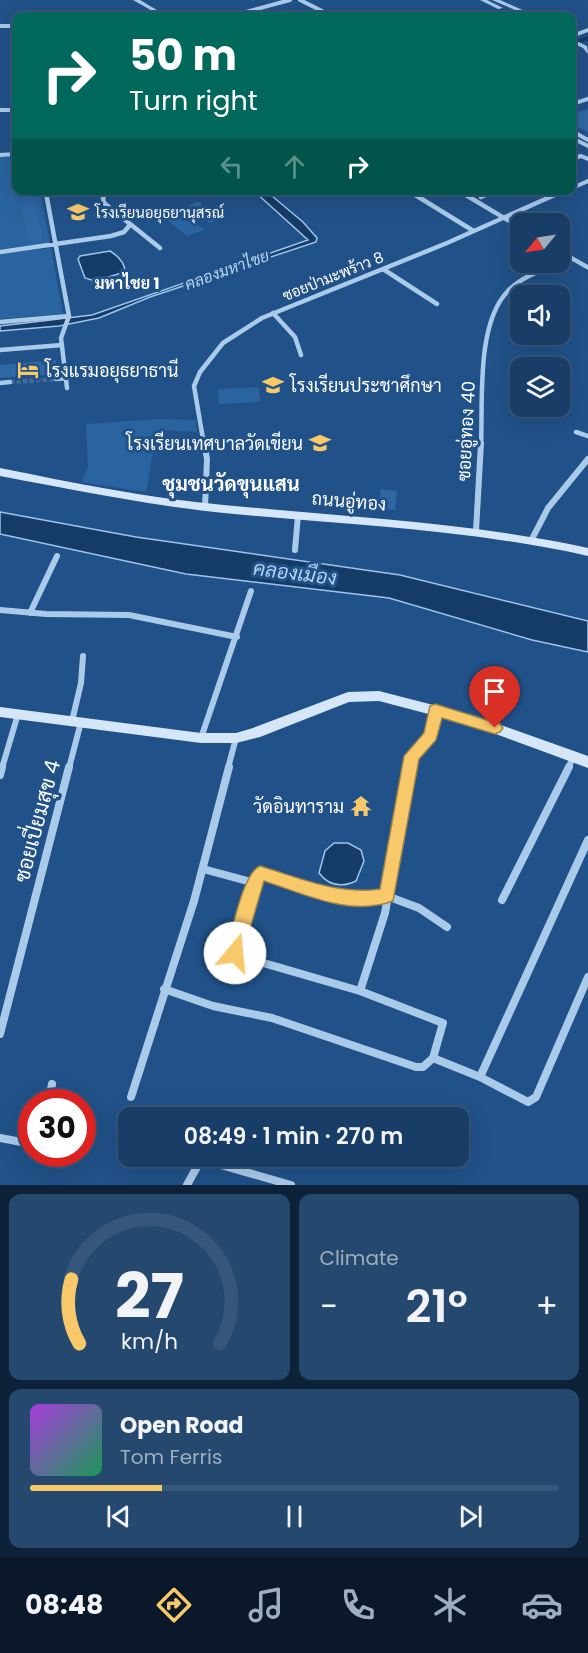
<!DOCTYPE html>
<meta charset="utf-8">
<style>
:root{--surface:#183d66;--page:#25486f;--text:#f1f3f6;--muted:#9faebf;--line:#36567a;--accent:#f8c96a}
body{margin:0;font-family:Poppins,Sarabun,sans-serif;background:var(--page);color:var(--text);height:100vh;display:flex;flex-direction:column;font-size:22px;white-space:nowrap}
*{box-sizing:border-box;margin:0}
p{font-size:20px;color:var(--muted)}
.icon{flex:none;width:33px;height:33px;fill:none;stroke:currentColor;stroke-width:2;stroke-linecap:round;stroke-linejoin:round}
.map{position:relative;height:1185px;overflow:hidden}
.details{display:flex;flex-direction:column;gap:9px;padding:9px;background:#0d2238;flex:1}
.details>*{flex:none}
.hud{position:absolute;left:12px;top:12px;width:564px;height:183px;border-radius:12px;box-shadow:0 6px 24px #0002,0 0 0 2px var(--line);background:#00695c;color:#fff;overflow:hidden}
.needle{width:39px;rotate:240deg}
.fabs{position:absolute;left:510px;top:213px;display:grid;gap:12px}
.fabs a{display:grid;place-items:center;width:60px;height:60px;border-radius:12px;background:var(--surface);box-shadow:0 6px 24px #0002,0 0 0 2px var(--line);font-size:30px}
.speed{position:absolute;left:18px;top:1089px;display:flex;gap:12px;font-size:30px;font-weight:700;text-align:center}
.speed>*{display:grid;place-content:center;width:78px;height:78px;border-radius:50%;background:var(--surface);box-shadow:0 6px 24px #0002,0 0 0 2px var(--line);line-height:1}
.speed .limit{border:9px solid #d22;background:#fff;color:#111}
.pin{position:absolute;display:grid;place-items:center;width:51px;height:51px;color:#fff;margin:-62px -26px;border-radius:50% 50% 50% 0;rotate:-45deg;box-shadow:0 0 6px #0007}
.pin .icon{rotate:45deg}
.me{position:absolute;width:66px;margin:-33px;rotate:17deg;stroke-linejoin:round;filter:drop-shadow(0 0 4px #0008)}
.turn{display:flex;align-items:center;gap:21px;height:126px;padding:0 18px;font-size:27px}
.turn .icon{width:78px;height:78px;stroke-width:2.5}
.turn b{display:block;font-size:42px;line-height:51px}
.lanes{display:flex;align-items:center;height:57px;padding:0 18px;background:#0003;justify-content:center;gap:30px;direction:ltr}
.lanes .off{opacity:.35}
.big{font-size:45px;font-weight:600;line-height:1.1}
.details .tile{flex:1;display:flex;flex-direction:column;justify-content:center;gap:9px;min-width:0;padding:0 21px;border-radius:12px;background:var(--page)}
.details .dial{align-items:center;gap:0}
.dial svg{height:156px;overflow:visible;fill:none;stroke:var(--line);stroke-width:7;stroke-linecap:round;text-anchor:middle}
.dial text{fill:var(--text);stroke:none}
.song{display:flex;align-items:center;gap:18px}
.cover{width:72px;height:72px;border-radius:9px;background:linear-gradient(135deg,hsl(280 70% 55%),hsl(150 70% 35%))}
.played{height:6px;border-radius:3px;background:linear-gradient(90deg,var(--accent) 25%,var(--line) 25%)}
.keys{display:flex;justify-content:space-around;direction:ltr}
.heat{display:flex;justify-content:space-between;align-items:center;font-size:33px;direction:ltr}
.details .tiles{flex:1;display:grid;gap:9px;grid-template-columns:1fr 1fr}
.tile:last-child{grid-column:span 2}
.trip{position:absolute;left:118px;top:1107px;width:351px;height:60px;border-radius:12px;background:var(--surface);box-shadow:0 6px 24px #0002,0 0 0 2px var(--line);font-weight:600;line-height:60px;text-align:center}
.menu{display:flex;height:96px;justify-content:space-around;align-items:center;background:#0a1829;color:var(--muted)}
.menu .icon{width:42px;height:42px}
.menu .selected{color:var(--accent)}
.menu b{font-size:27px;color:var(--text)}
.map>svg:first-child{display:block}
</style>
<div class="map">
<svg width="588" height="1185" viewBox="0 0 588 1185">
<rect width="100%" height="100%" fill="#205188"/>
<path fill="#2963a0" d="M16,155V190L40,191L50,243L0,249V157Z
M182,213L205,230L187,236L166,219Z
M51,248L63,314L0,319V254Z
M259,387L260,402L219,404L218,389Z
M158,419L196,420L197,432L157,430L146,492L81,482L88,468L86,424Z"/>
<path fill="#153b67" stroke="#9dc5ec" stroke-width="1.5" d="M254,191H266L303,222L317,238L316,242L150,297L99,318L59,326L0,331V326L92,315L308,240Z
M110,251C118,256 125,262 125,272L95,281L85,278L78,259L80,256Z
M0,512L136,537L400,575L588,621V652L532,640L389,598L186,574L0,534Z
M334,843H348L361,850L364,861L356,881C341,888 329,886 319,873L325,851Z"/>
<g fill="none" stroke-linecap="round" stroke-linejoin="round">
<path fill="#153b67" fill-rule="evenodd" d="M588,36V40L572,45V41Z"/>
</g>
<path fill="#2f68a5" d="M588,109V132L572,124V115Z
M35,202L43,241L28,242L21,203Z
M198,202L213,213L223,219L210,223L188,206Z
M56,360V374L0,378V365Z
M381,489L397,491L395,510L378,508Z"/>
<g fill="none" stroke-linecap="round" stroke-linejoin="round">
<path stroke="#416b9a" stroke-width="4.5" stroke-dasharray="4.5 2" stroke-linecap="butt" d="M10,382L56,379"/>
<path stroke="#aacaea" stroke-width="4" d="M300,0L332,16
M231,16L290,0
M0,26H16
M572,104L588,99
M0,110H16
M572,131L588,140
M572,138L588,146
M0,155L16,154
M572,159L581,156L588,159
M572,188L588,181
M45,190L46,194
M407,190L414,194
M105,194L108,190
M487,194L497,190
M556,194L566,190"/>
<path stroke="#aacaea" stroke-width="4.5" d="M46,193L69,316
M106,193L103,198L104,203L160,248
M412,193L472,230
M481,197L490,193
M0,252L111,236L124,232L129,226
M383,269L437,304
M273,313L295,337L301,355
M0,322L69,316
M0,350L62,345
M56,379L67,378
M0,383L10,382
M67,388L61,338L69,316
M576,432L588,436
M204,445L194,386L200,372L223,343L262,318L447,243L559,193
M481,445C483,403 476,325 507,292C523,274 550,268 572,259"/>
<path stroke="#aacaea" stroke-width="6" d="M204,443L207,459L205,507
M476,531L481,443
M532,539L548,508L588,459
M295,550L298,515
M0,610L46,614L129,615L237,637
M30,613L57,556
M72,721L81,683L83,656
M201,738L251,591
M2,768L18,714
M69,768L81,722
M228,768L236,738
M410,768L412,756L431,736L435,710
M568,768L574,756"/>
<path stroke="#aacaea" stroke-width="8" d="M0,775L2,767
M255,883L260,873L343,898L361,900L387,896L419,908L447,927
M502,900L569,767
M164,989L213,1006L272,1018L416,1067H423L433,1058L443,1023L360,991L236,955L235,951L255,883L203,869
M360,991L385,913L410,767
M0,1034L69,767
M433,1058L480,1077L528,1102L536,1097L588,977
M480,1077L588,840
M131,1097L194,901L229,767
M49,1102L52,1084
M0,1138L32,1144
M187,1185L198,1165L214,1163L291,1185"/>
<path fill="#aacaea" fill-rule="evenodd" d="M133,0H140L167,16H161Z
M480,0H487L503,8L498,9Z
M492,0H500L536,16H529Z
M588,28V32L572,38V34Z
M572,39L587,46L588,54L583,48L572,43Z
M453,190H462L520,225V230Z
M560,249L588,265V270L560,254Z"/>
<path fill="#d5e6f8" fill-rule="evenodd" d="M0,468C74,483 148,498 224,505C346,517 468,522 588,548V556C468,529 346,525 224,513C148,505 74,490 0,476Z
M379,691L476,716L588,756V768L474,726L379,701L349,702L260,737L236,743H201L0,717V707L201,733H236L253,728L348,692Z"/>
</g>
<path fill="#f8c96a" stroke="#a18345" stroke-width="1.5" d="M435,704L500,724L503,728L500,732L495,734L442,718L436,740L419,759L393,901C350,917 305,894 264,881L241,959L235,961L229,959L226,953C231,935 243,872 260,866C300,878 338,895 380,889L404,756L424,733L430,706Z"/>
<defs>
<symbol id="school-bare" viewBox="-9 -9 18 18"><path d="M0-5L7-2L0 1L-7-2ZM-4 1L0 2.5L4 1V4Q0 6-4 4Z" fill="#f8c96a" stroke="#205188" stroke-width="2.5" paint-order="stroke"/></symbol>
<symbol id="hotel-bare" viewBox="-9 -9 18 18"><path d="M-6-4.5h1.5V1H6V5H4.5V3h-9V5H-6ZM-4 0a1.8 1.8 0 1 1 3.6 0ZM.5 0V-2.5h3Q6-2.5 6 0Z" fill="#f8c96a" stroke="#205188" stroke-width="2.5" paint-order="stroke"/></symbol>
<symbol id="temple-bare" viewBox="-9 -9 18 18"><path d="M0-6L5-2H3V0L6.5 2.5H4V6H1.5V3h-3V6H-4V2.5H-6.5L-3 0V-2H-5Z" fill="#f8c96a" stroke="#205188" stroke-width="2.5" paint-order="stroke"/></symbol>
</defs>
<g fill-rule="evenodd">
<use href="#school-bare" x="63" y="197" width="30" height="30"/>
<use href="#hotel-bare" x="13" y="355" width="30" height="30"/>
<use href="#school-bare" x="258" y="370" width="30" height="30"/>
<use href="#school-bare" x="305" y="428" width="30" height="30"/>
<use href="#temple-bare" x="346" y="791" width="30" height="30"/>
</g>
<g text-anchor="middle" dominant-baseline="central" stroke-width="6" stroke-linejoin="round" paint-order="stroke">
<g font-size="15" fill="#fff" stroke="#205188" text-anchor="start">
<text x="95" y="212">โรงเรียนอยุธยานุสรณ์</text>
</g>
<g font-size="15" fill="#fff" stroke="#205188">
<text transform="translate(333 276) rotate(-22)">ซอยป่ามะพร้าว 8</text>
</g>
<g font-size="16" font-style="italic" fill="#b5d3f2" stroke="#205188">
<text transform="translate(227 270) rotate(-20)">คลองมหาไชย</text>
</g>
<g font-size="16" font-weight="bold" fill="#fff" stroke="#205188">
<text x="127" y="283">มหาไชย 1</text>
</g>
<g font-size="18" fill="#fff" stroke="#205188" text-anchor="start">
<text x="45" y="370">โรงแรมอยุธยาธานี</text>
<text x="290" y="385">โรงเรียนประชาศึกษา</text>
<text x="303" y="443" text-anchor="end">โรงเรียนเทศบาลวัดเขียน</text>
<text x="344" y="806" text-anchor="end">วัดอินทาราม</text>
</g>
<g font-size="18" fill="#fff" stroke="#205188">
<text transform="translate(466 431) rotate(-87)">ซอยอู่ทอง 40</text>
<text transform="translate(349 501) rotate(5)">ถนนอู่ทอง</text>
</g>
<g font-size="20" font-weight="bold" fill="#fff" stroke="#205188">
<text x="231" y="484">ชุมชนวัดขุนแสน</text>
</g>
<g font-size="20" font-style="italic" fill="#b5d3f2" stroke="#205188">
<text transform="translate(295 573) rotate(7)">คลองเมือง</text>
</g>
<g font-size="21" fill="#fff" stroke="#205188">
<text transform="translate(37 821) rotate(-75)">ซอยเปี่ยมสุข 4</text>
</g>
</g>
</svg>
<div class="fabs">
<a><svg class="needle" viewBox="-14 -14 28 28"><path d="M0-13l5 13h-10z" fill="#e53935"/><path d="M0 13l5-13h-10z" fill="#9faebf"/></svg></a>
<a><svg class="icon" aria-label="sound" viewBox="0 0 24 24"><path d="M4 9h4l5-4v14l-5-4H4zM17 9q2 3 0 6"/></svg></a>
<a><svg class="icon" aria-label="layers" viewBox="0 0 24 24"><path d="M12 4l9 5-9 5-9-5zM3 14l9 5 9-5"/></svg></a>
</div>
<div class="speed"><div class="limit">30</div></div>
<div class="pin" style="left:495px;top:728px;background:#d93025"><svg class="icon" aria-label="arrive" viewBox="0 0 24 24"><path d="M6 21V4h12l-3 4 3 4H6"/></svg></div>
<svg class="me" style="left:235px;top:953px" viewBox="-20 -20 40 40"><circle r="19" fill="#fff"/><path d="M0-13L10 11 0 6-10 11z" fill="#f8c96a"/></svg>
<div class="trip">08:49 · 1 min · 270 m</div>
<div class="hud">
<div class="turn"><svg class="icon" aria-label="right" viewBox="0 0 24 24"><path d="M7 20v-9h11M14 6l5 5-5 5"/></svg><div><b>50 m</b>Turn right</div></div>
<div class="lanes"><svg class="icon off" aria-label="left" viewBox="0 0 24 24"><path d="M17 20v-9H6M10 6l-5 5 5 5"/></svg><svg class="icon off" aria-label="ahead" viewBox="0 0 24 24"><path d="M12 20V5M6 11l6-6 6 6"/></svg><svg class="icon" aria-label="right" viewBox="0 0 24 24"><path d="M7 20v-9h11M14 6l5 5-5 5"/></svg></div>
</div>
</div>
<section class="details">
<div class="tiles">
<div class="tile dial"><svg viewBox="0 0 100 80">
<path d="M14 69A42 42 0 1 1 86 69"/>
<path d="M14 69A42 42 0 0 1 10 36" stroke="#f8c96a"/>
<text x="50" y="56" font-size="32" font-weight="700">27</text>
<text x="50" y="72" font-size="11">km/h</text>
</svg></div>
<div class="tile"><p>Climate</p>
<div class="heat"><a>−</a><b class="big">21°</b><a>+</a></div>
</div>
<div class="tile">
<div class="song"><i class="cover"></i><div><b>Open Road</b><p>Tom Ferris</p></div></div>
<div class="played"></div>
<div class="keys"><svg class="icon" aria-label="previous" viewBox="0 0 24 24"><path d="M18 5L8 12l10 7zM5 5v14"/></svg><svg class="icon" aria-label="pause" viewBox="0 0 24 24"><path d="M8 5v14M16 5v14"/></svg><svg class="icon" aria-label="next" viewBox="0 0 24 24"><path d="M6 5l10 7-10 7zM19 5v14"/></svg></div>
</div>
</div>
</section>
<nav class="menu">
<b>08:48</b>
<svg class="icon selected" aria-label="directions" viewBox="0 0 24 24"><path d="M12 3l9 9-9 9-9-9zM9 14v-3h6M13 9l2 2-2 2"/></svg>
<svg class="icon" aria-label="music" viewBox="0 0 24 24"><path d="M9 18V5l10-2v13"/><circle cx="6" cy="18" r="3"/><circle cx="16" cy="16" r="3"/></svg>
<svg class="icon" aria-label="phone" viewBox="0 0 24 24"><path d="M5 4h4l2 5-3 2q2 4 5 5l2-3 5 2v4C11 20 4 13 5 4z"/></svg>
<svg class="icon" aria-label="climate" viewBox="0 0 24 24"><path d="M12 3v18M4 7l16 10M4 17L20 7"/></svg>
<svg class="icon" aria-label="car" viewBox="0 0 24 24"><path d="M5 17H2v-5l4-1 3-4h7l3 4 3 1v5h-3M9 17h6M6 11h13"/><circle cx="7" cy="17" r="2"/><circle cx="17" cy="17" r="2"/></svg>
</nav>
